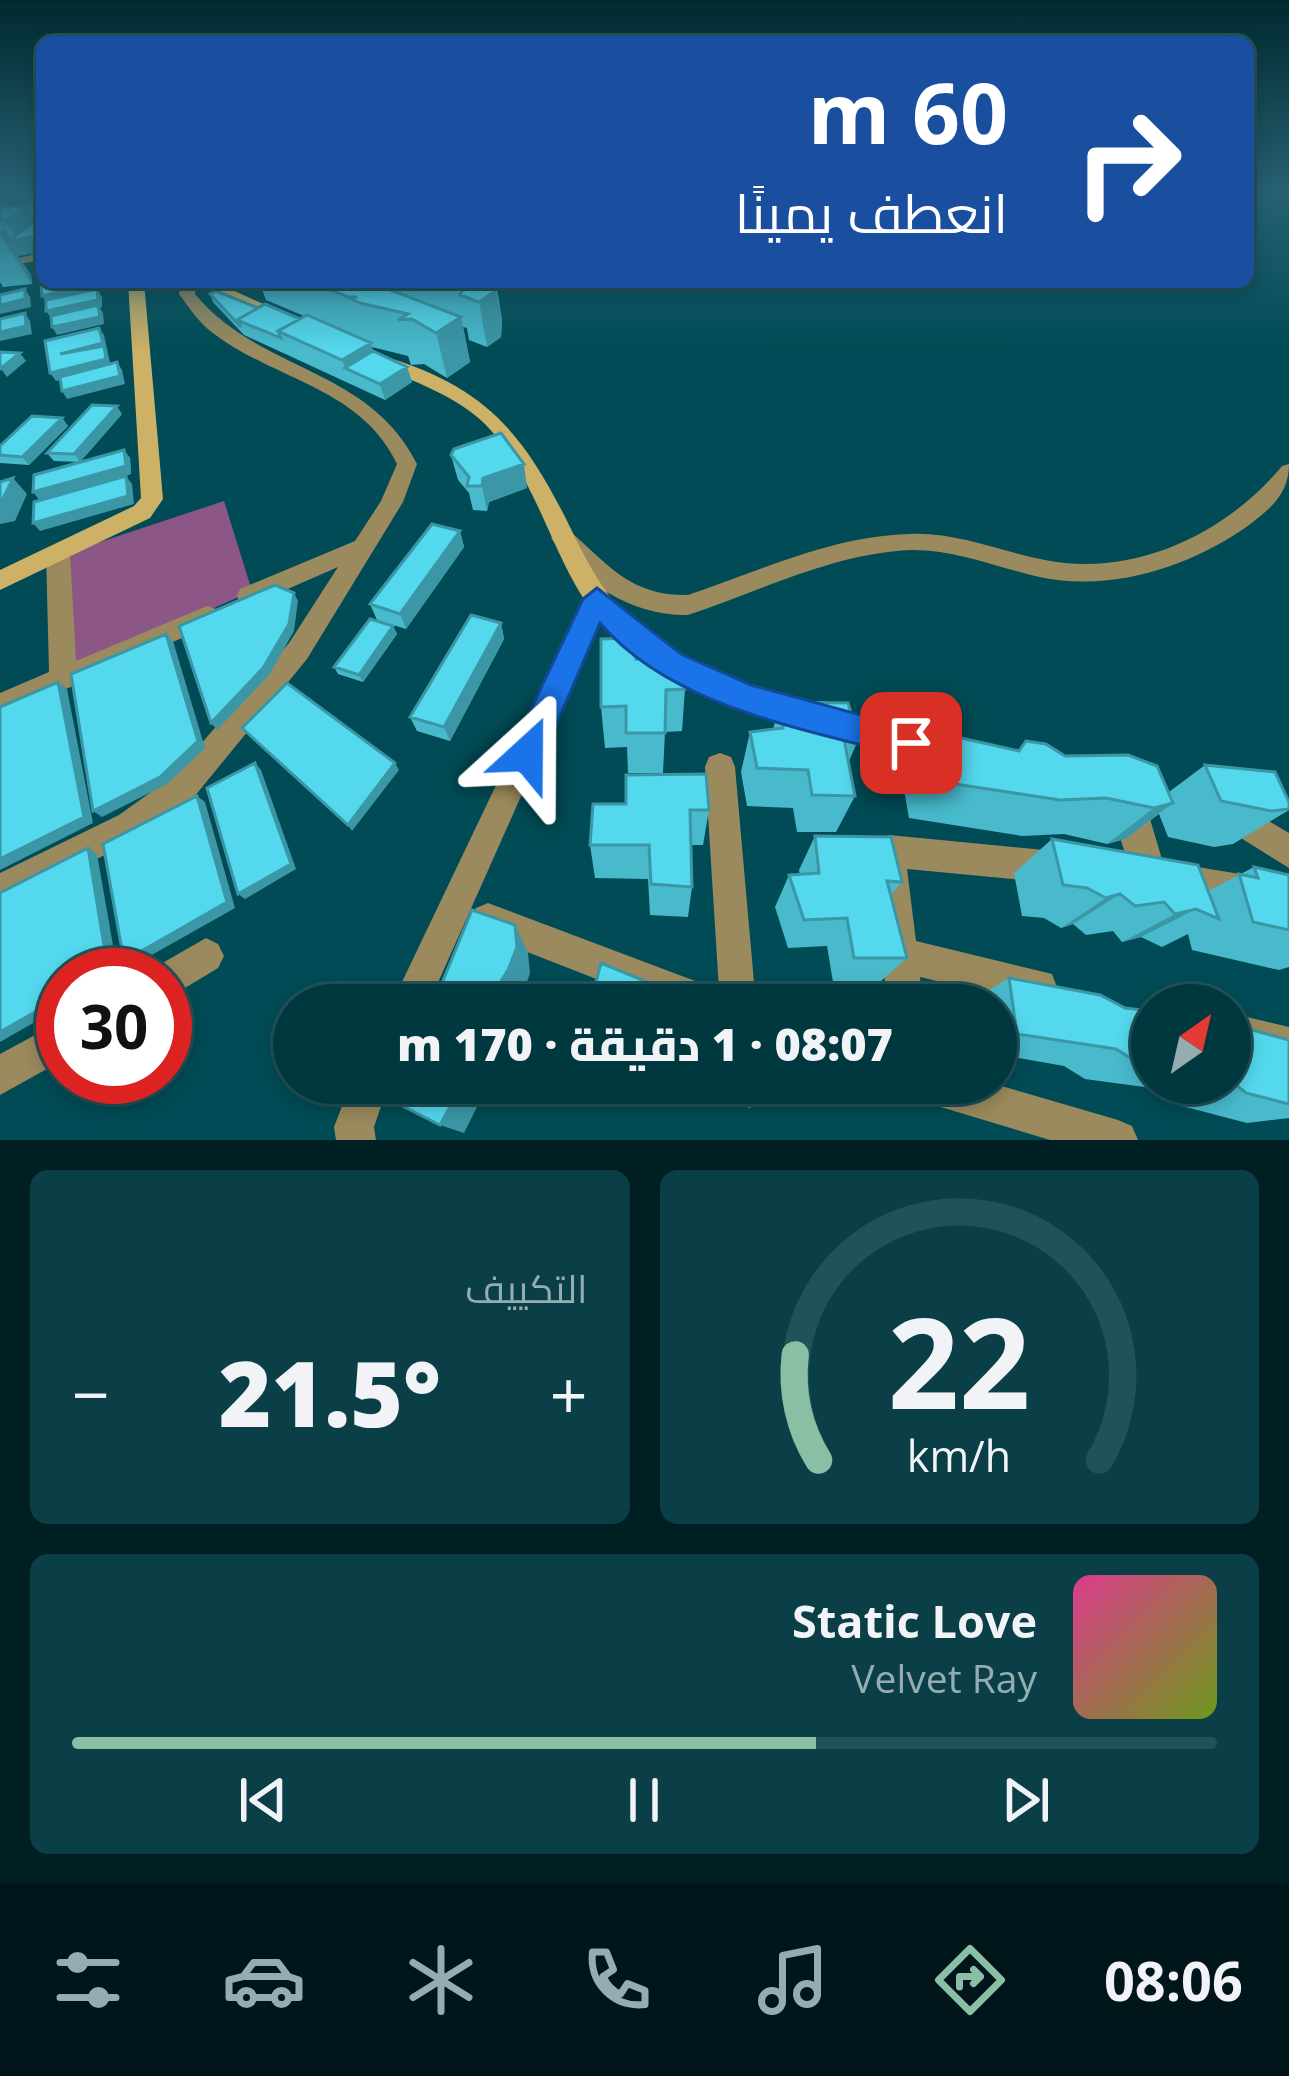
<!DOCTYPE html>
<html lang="ar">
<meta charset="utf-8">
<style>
:root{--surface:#003840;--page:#0a3f47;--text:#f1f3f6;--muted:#95acb1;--line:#225259;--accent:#8abfa5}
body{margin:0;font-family:"Open Sans",Cairo,sans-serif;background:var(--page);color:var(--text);direction:rtl;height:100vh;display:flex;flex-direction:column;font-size:45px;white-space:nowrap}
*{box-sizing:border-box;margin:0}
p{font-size:39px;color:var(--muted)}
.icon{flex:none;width:66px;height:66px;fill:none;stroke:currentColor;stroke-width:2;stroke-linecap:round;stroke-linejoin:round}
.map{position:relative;height:1140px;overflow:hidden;direction:ltr}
.sheet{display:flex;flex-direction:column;gap:30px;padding:30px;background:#001f23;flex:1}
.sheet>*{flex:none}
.banner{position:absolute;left:36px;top:36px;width:1218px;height:252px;border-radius:18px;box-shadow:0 6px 18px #0003,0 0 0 3px var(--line);direction:rtl;background:#1a4fa0;color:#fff;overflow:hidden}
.needle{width:78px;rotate:34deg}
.controls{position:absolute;left:1131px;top:984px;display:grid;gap:24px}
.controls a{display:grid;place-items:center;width:120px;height:120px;border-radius:50%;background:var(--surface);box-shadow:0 6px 18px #0003,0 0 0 3px var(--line);font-size:60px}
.speed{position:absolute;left:36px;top:948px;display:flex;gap:24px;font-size:60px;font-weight:700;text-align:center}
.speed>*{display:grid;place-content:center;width:156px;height:156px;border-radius:50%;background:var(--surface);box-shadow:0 6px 18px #0003,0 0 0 3px var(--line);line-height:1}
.speed .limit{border:18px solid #d22;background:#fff;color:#111}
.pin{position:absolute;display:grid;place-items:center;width:102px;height:102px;color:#fff;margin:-51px;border-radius:24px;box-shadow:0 6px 18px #0006}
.me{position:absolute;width:132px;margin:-66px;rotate:24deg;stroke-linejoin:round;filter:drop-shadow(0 0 9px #0008)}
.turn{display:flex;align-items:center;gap:42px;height:252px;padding:0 48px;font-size:54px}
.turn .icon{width:156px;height:156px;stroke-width:2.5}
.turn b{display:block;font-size:84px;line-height:102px}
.big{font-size:90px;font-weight:800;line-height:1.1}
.sheet .tile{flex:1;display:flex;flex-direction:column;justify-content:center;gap:18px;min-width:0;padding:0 42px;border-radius:18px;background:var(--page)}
.sheet .dial{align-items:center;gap:0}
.dial svg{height:312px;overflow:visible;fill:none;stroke:var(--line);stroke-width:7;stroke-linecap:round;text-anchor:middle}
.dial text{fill:var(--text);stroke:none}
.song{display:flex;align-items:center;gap:36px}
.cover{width:144px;height:144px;border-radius:18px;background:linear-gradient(135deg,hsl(330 70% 55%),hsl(80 70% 35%))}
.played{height:12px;border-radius:6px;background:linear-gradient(90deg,var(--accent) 65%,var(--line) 65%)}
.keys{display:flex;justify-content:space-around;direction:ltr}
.heat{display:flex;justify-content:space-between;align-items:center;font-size:66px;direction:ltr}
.sheet .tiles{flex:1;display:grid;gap:30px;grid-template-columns:1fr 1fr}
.tile:last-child{grid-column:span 2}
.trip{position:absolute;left:273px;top:984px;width:744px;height:120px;border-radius:60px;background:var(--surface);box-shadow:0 6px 18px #0003,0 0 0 3px var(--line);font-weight:800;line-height:120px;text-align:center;direction:rtl}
.dock{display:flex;height:192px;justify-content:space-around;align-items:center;background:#00161a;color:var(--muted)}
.dock .icon{width:84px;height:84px}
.dock .current{color:var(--accent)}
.dock b{font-size:54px;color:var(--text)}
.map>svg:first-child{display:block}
</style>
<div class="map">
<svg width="1289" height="1140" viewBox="0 0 1289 1140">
<rect width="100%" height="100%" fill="#004b55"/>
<path fill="#8c5687" d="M224,501L252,591L73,671L70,552Z"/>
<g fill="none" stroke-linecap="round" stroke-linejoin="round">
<path fill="#9b8a5d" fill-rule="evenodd" d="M42,252V260L23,263L16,259Z
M45,282H66L58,287Z
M181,282H197L195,294C259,372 369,367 417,464L403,502L307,659L194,797L141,837L0,907V873L119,815L172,777L289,643L338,567L249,606L240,603L237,596L240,589L355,541L381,501L397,464C360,386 271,380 209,330C197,320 188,306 179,294Z
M1289,464C1289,495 1269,510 1245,528C1185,569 1107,593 1035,576C993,566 953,549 909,550C832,554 760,591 688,615C632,616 583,584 551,538L563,530L571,532C610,567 632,596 688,595C759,571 833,536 909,534C956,532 999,551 1045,560C1133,578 1226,534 1282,466Z
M58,543L70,552L76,661L207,606L216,609L220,616L216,623L0,718V693L49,672L46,552Z
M597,589L606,592L609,599L428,1005H391L585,599L588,592Z
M720,753L731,757L735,767L756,1005H663L476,932L471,920L476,908L488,903L719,990L705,767L709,757Z
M1131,787L1142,792L1164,866L1173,863L1289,882V916L1173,895L1160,889L1151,892L1139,888C1128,860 1108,820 1120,792Z
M1231,799L1289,833V868L1220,825L1215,814L1220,803Z
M889,835L1055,851L1067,855L1071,867L1067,879L1055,883L907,869L916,941L1052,974L1057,987L1052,1000L1039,1005L920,977L923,1005H887L873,851L878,840Z
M206,938L218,944L224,956L218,968L165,1000V975H150L152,969Z
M1230,1013L1289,1027V1065L1230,1051Z
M63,1020V1060L0,1095V1054Z
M351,1083H389L374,1127L376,1140H336L334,1127Z
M905,1083H991L1118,1120L1132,1126L1138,1140H1050L924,1102L910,1097Z"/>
<path fill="#cdb167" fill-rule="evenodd" d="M128,282H144L163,499L150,518L0,590V570L134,506L141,498Z
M194,282H215L296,319L282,323Z
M380,355C484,386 522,430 569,525C586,560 604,596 634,623C700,682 792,704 876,722C905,729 936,733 964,743L969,753L964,763L954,766C844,741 697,718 614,637C554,578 544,485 486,425C456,395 412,381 374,364L371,360Z"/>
</g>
<path fill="#48bacc" d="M0,192H8L5,207H22L42,193V251L18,256L31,275L32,284L3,287L0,282Z
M259,282H496L502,320L501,337L487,347L469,340L467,328L463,327L470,362L447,378L424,364L411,365L408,356L372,347L373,351L407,367L412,382L385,400L244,335L213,302L210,294L300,319L304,316L266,300Z
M122,414L80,462L124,450L130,458L131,474L40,500L33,492L80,462L54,461L47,453Z
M62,418L68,426L29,465L0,463V446Z
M451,455L527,488L489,502L487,511L473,510L469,493L458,480Z
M460,531L464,547L406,629L377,620L370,604Z
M501,623L504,639L450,741L417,731L410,717Z
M393,626L397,634L363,682L338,674L334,667Z
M636,659L685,689L682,731L665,732L663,773H628L627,747L605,748L601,707Z
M781,702L859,738L849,761L855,796L836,832H797L793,808L747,806L741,772L750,732L773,729Z
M927,740L1065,756L1169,792L1205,765L1289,802V810L1233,844L1214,847L1168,837L1159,814L1125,839L1107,844L1064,834L1022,836L909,818L902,779Z
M593,804L709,810L703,845H691L692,887L688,917L650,915L648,879L595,878L590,845Z
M815,836L902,882L891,895L907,958L880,982H833L827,946L788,948L775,907L789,875H800L799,870Z
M1052,839L1208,891L1254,867L1289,875V967L1279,970L1192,950L1188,934L1162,947L1141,937L1122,942L1113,931L1086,935L1073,924L1061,928L1044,918L1022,916L1014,873Z
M1009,978L1125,1008L1152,1011V1083H1230V1032L1289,1040V1118L1247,1123L1178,1105L1159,1089L1085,1079L1064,1066L996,1054V1005H971V1001Z
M689,1083H765L763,1096L750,1108Z"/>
<path fill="#3b97a6" d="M0,192H8L5,208L0,209Z
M28,208L41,229L42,251L18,256L31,275L32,284L4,241L0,232L5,229L12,240L18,239L6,221Z
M98,282L99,292L102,297V307L100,308L103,313L104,324L57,335L52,327L51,318L46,311L48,303L42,296Z
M494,282L502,320L501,337L487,347L479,302Z
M25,289L30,297L31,307L0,314V305Z
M25,313L30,321L32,334L0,341V332Z
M461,317L470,362L447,378L436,333Z
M99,328L104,335L111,367L56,381L50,373L65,362Z
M371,343L378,367L345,368L342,360Z
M20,353L26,361L7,377L1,369Z
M117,362L122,370L125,384L67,399L62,391Z
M407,367L412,382L385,400L380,384Z
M117,406L122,414L80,462L74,454Z
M62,418L68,426L29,465L22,457Z
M124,450L130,458L131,474L40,500L33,492Z
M524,464L527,488L489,502L487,511L482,486L483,478Z
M126,476L132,484L134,504L40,531L33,523Z
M13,478L27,494L15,521L0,524V505Z
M460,531L464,547L406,629L400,614Z
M294,593L298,601L294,631L269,675L217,730L211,723Z
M501,623L504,639L450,741L444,727Z
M393,626L397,634L363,682L359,675Z
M166,634L173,641L205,748L167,784L102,817L93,811Z
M58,682L67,689L93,823L0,870V859Z
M255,763L261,770L296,869L245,899L238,894Z
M395,763L399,770L352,831L348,825Z
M197,796L205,802L235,908L134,965L124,961Z
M1173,803L1125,839L1107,844L1154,808Z
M88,848L97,854L118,974L117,975H99Z
M1120,894L1073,924L1061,928L1106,898Z
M1196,909L1141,937L1122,942L1175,914Z
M515,925L528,953L530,973L523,994L516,1005H486Z
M63,996V1006L0,1042V1032Z
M463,1083H489L464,1133L440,1125Z"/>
<path fill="#54d8ed" stroke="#3b97a6" stroke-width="3" d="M42,193V207L22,206Z
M6,206L28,208L6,221L0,220V209Z
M37,220H42V235L8,241Z
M58,282H95V284L42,296L41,286Z
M311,282H370L461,317L436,333L412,319L398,320L408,314L360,303L352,299L357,297H348Z
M454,282H494V292L479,302L460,295L465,286Z
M25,289V299L0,305V295Z
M97,289L98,300L46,311V300Z
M216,291L258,308L237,320L241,327L210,294Z
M265,304L300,319L278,331L281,338L237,320Z
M98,305L100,317L52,327L51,316Z
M25,313L26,326L0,332V319Z
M307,315L371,343L342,360L278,331Z
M99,328L103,343L60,354L104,346L106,359L50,373L45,341Z
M373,351L407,367L380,384L345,368Z
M0,352L20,353L0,369Z
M117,362L120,376L62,391L60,377Z
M92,405L117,406L74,454L47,453Z
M32,416L62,418L22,457L0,455V446Z
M501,433L524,464L483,478L482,486H467L469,477L451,455L454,449Z
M124,450L126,466L33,492L34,475Z
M126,476L128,496L33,523L34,502Z
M13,478L0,505V482Z
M432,524L460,531L400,614L370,604Z
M275,585L294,593L289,624L263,668L211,723L179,626Z
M471,615L501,623L444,727L410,717Z
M370,619L393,626L359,675L334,667Z
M166,634L198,741L160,777L93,811L71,674Z
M635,638L636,659L680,658L685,689L666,690L665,733H626V706L601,707V639Z
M58,682L84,817L0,859V707Z
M287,683L395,763L348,825L242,728Z
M781,702L848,703L859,738L844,739L855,796L812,795L808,770L757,768L750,732L783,728Z
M961,738L1019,751L1026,741L1046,744L1065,756L1128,755L1157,766L1173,803L1154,808L1106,798L1060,800L935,781L927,740Z
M255,763L291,864L238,894L207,788Z
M1205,765L1275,772L1289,802V809L1271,811L1221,801Z
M706,774L709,810H690L692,887L651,884L649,845H590L593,804H626V775Z
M197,796L227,902L124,961L103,844Z
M815,836L891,837L902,882L887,881L907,958H854L847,918L804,920L789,875L819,873Z
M1052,839L1198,865L1219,919L1196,909L1175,914L1164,902L1135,906L1120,894L1106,898L1087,888L1063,885Z
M88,848L108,970L99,975H63V996L0,1032V893Z
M1254,867L1289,875V930L1253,922L1239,874L1258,878Z
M472,910L515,925L517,947L508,970L486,1005H433Z
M601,963L703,1005H590Z
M1009,978L1100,995L1125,1008L1152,1011V1066L1140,1064L1116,1049L1017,1034Z
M1252,1030L1289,1040V1104L1246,1093L1230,1080V1032Z
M400,1083H463L440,1125L393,1101Z
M730,1083H765L763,1096Z"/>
<linearGradient id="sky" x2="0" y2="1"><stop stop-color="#00292f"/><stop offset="0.55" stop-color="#266173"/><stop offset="1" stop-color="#266173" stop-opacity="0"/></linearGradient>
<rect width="1289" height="351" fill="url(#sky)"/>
<path fill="#1a73e8" stroke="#114b97" stroke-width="3" d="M597,588L681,654L751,685L923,732L928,743L923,754L911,758C809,729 673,709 600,623L539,765L527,769L515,765L510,754L515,743L583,599Z"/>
</svg>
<div class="controls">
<a><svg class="needle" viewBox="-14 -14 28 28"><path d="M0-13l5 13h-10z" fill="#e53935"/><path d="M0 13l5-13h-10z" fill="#95acb1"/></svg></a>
</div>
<div class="speed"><div class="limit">30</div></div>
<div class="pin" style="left:911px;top:743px;background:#d93025"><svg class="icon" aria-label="arrive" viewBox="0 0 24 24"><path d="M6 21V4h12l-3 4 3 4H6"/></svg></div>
<svg class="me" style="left:527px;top:754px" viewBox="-20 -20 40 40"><path d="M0-17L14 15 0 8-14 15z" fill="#1a73e8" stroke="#fff" stroke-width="4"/></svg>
<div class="trip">08:07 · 1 دقيقة · 170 m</div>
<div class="banner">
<div class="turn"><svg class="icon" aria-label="right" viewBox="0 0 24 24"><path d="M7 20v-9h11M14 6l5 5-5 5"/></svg><div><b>60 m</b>انعطف يمينًا</div></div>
</div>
</div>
<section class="sheet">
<div class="tiles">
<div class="tile dial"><svg viewBox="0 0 100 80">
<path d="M14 69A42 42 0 1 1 86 69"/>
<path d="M14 69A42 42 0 0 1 8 42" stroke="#8abfa5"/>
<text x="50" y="56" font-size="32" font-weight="700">22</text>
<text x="50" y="72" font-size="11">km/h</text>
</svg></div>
<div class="tile"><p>التكييف</p>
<div class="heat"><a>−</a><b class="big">21.5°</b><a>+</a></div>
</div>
<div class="tile">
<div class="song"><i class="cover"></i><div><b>Static Love</b><p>Velvet Ray</p></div></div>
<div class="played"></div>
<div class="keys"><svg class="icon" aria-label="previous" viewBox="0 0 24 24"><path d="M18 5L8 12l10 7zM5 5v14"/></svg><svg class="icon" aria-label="pause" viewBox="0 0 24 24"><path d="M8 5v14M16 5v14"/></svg><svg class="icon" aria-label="next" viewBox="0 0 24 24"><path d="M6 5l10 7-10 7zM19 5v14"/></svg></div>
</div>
</div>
</section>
<nav class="dock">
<b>08:06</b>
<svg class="icon current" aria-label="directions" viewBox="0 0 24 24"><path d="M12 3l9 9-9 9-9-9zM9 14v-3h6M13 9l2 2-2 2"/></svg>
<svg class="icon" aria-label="music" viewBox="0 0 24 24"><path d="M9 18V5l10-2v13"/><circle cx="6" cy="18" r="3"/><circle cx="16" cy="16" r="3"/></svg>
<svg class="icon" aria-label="phone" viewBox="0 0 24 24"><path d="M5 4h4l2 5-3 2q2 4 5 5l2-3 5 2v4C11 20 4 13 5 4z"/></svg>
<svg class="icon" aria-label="climate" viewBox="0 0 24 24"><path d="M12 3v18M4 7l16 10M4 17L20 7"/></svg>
<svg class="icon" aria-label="car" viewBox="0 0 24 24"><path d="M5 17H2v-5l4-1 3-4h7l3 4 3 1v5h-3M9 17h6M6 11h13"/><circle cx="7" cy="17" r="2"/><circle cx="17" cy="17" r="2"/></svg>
<svg class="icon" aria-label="filters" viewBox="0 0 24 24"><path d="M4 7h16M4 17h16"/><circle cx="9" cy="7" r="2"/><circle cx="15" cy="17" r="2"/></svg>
</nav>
